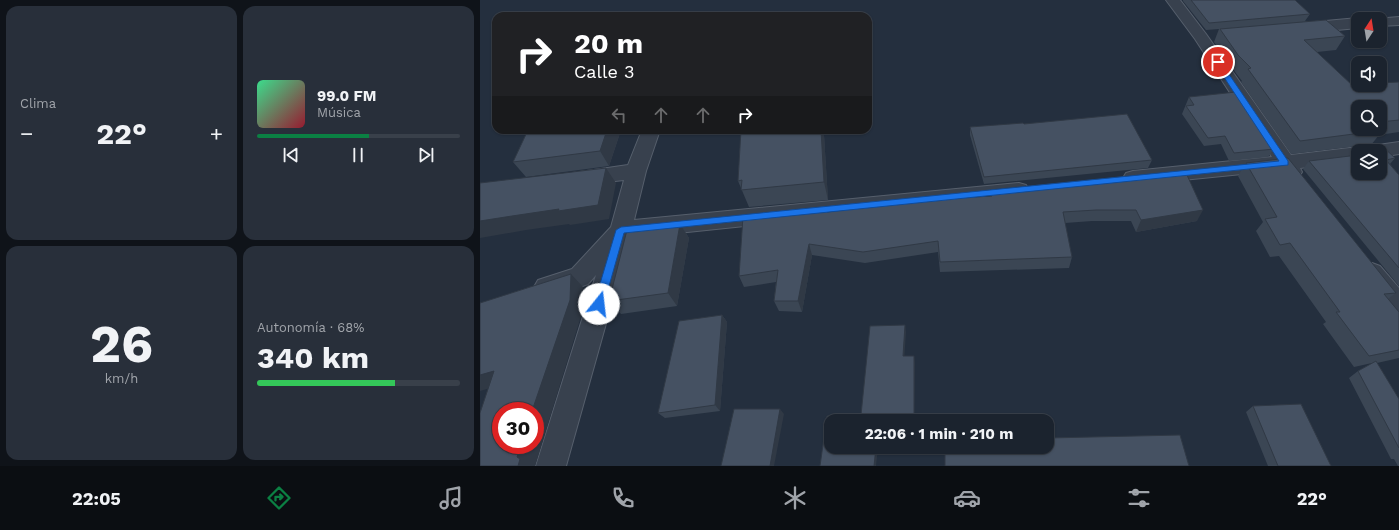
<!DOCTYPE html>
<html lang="es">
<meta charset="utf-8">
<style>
:root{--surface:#1b232e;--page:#282f3a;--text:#f1f3f6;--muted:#a0a4aa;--line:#39404a;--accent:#0b8043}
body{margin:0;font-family:"Work Sans",sans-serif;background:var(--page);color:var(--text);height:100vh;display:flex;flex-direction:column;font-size:15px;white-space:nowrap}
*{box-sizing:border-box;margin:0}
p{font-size:13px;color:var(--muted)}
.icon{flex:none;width:22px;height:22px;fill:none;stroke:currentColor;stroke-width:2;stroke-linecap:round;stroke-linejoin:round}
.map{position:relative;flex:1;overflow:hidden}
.drawer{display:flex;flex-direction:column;gap:6px;padding:6px;background:#0f1319;width:480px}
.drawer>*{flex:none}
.hud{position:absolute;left:12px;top:12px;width:380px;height:122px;border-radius:12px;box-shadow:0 1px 3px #0004,0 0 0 1px var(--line);background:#202124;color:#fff;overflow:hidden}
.needle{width:26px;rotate:12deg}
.fabs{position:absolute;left:871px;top:12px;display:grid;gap:8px}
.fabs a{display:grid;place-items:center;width:36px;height:36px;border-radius:8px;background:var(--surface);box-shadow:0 1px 3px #0004,0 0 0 1px var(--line);font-size:20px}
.speed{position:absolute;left:12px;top:402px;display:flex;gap:8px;font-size:20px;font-weight:700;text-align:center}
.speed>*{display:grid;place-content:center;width:52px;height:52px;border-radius:50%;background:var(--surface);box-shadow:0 1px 3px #0004,0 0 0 1px var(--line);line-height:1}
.speed .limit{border:6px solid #d22;background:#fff;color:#111}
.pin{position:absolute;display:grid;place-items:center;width:34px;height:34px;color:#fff;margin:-17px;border:2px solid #fff;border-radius:50%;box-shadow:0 1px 4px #0007}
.me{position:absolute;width:44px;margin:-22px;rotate:16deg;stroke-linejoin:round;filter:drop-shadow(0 0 3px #0008)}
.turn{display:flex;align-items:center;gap:14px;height:84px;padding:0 16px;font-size:18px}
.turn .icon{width:52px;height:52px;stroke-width:2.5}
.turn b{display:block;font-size:28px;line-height:34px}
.lanes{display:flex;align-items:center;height:38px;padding:0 16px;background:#0003;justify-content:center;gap:20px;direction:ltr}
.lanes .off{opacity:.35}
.big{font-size:30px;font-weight:700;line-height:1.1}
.drawer .card{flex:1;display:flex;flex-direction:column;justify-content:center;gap:6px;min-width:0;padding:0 14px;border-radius:12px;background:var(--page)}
.drawer .dial{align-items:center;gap:0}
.dial b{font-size:52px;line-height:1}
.song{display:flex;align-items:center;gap:12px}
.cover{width:48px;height:48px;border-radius:6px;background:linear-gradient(135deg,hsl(150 70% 55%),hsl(350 70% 35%))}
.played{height:4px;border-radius:2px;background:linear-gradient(90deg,var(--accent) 55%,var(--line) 55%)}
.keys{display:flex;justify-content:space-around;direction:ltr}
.heat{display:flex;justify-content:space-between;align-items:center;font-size:22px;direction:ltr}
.charge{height:6px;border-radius:3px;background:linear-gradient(90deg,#34c759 68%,var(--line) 0)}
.drawer .tiles{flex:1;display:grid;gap:6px;grid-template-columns:repeat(2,1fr)}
.trip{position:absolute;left:344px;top:414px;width:230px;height:40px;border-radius:12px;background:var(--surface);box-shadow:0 1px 3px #0004,0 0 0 1px var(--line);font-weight:700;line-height:40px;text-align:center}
.tabs{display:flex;height:64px;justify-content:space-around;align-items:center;background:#0b0e12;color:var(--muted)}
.tabs .icon{width:28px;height:28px}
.tabs .selected{color:var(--accent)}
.tabs b{font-size:18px;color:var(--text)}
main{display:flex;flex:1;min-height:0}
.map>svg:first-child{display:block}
</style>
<main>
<section class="drawer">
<div class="tiles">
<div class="card"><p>Clima</p>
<div class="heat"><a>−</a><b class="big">22°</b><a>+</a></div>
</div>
<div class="card">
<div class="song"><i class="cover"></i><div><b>99.0 FM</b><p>Música</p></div></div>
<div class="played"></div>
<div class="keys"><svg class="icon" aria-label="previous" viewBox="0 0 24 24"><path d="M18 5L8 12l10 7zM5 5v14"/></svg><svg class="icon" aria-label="pause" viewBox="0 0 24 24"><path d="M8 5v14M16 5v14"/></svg><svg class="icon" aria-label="next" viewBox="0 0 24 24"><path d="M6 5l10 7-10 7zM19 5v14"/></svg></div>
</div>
<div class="card dial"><b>26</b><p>km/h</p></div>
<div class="card"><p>Autonomía · 68%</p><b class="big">340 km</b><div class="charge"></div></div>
</div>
</section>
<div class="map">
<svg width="919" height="466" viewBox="0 0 919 466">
<rect width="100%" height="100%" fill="#242f3e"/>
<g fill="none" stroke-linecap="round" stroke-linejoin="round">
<defs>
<path id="street" d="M686,0H700L726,34L811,155L878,147L886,151H878V161L820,168L822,172L819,177L812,179L805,177L801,170L653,185L646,183L643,178L646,173L653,171L792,157L715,39Z
M919,17V25L900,26V19H895Z
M878,18L880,19H878V28L824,33L819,31L816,28L819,25L824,23Z
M162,130H180L166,171L154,220L539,183L546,185L549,190L546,195L539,197L150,238L86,466H56L116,275L108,284L100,287L66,297L58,294L54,287L58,280L92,269L131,227L144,180L100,185L93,183L90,178L93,173L148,165Z
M919,142V154L900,157V151H888L891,146Z
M892,263L900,266L919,288V317L910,313L884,280L880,273L884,266Z"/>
</defs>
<use href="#street" stroke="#565f6c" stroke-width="2"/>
<use href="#street" fill="#38414e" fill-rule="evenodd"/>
</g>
<path fill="#3b4654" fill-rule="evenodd" d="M703,0H815L830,14L825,21L865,36L856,50L837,52L873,86L919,82V132L899,135L891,145L915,158L910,164L919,175V286L823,169L829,161L878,173L900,151H881L884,147L878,146L811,154L761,82L762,81L752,68L734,42L739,29L726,30L703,1ZM900,107V129H878Z
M709,97L794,149L788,157L749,161L741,144L724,146L702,114Z
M544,124L672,160L668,168L504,184L490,135V127Z
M141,130L129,166L46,177L33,162Z
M261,130H357V133L344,135L348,200L269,207L258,181Z
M766,163L916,293L908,299L919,312V358L897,363L919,399V466H918L914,459H911L869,378L878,371L892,363L874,367L843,324L846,322L799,256L790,257L776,231L783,222L758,176Z
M683,176L717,221L656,232L651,221H612L585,223L592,257L589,268L460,272L458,252L385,263L332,255L322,312L299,311L294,301L296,282L264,287L259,276L348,212L509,196L510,190Z
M200,224L209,238L197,306L141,314L129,301Z
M242,315L247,322L240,411L185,418L178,413Z
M773,406L851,466H788L766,412Z"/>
<path fill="#303945" d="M127,130H141L129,166L120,151Z
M341,130H357V133L344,135L348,200L344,182Z
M126,168L136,183L129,219L90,225L89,224L46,230L0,238V221Z
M723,210L717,221L656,232L661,220Z
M200,224L209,238L197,306L188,293Z
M329,244L332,255L322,312L318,301Z
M91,274L103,287L102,313L55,466H38L37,457L41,445H55V411H52Z
M242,315L247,322L240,411L235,405Z
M425,325L426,332L424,362L423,356Z
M434,356L435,363L434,421Z
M14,371L31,382L0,391V375Z
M300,409L304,414L294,466H290Z
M396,447H398L396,466H394Z"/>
<path fill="#455162" stroke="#303945" d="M711,0H815L830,14L729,23Z
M846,20L865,36L824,40L873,86L883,85H900V83L919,82V120L900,122V107H878V129H895L900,133L899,136L897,134L889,132L820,141L768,69L771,68L758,55L740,29Z
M756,92L794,149L754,153L745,136L728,138L706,106L714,105L709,97Z
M647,114L672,160L504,177L490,127L543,123L544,124Z
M48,130H127L120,151L33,162Z
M261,130H341L344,182L261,190L262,180L258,181Z
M886,145H901L915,158L906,160L919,175V268L829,161L878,155V173H900V151H885Z
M808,158L916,293L904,294L919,312V350L889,356L856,312H860L810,243L800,245L785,219L797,217L766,163Z
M126,168L118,205L78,211L79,209L32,216L0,221V183Z
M682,173L683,176L707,175L723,210L661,220L656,210H616L583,212L592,257L460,262L458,241L383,252L329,244L318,301H294L298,270L259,276L263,216L347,207V212L442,200L512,196L510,190Z
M200,224L188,293L129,301L147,230Z
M91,274L90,300L52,411H21V445H41L37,457L40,459L38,466H0V413L14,371L0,375V303Z
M242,315L235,405L178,413L199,321Z
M425,325L423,356H434V421H351V447H396L394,466H340L347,416L381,415L390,326Z
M896,361L919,399V448L878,371Z
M821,404L851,466H798L773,406Z
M254,409H300L290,466H241Z
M567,430L568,438L700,435L709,466H465V447H567Z"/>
<path fill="#1a73e8" stroke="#114b97" d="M735,61H740L808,161V165L144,233L124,304L123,307L119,308L115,307L114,304L136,230L141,227L799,161L734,62Z"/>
</svg>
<div class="fabs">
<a><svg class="needle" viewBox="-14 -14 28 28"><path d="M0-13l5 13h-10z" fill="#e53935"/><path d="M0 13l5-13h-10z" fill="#a0a4aa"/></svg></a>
<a><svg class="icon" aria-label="sound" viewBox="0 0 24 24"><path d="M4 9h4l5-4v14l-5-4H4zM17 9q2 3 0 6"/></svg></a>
<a><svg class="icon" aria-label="search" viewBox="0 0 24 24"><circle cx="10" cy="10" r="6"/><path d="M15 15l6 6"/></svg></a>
<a><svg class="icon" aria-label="layers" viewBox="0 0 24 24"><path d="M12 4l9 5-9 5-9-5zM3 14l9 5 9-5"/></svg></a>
</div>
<div class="speed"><div class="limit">30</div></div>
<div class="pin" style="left:738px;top:62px;background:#d93025"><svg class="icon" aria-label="arrive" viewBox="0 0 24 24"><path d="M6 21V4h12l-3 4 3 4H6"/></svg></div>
<svg class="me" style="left:119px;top:304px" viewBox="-20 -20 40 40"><circle r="19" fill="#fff"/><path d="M0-13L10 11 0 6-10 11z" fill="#1a73e8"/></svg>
<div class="trip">22:06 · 1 min · 210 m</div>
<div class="hud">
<div class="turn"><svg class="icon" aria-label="right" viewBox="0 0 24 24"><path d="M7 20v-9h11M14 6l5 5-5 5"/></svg><div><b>20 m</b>Calle 3</div></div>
<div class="lanes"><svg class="icon off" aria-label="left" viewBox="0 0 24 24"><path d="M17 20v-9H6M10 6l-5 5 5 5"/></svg><svg class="icon off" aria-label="ahead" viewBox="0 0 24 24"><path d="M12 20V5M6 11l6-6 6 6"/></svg><svg class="icon off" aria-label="ahead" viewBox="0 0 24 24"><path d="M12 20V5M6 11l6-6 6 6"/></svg><svg class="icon" aria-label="right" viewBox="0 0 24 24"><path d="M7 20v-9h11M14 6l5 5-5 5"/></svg></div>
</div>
</div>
</main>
<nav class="tabs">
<b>22:05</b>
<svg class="icon selected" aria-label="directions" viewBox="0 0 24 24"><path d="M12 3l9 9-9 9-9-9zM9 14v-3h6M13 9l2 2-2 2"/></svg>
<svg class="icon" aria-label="music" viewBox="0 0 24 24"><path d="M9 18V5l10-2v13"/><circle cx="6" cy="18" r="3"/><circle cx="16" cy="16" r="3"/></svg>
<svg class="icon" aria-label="phone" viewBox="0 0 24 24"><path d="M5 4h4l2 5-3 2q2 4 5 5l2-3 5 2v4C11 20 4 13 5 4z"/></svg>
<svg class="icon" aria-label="climate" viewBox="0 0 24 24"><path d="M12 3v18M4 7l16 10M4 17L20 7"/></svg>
<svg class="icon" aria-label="car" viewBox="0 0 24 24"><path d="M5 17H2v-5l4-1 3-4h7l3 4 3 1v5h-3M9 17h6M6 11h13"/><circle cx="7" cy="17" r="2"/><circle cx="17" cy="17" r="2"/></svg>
<svg class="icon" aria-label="filters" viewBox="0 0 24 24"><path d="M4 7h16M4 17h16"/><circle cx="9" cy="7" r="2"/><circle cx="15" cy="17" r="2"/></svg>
<b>22°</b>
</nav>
